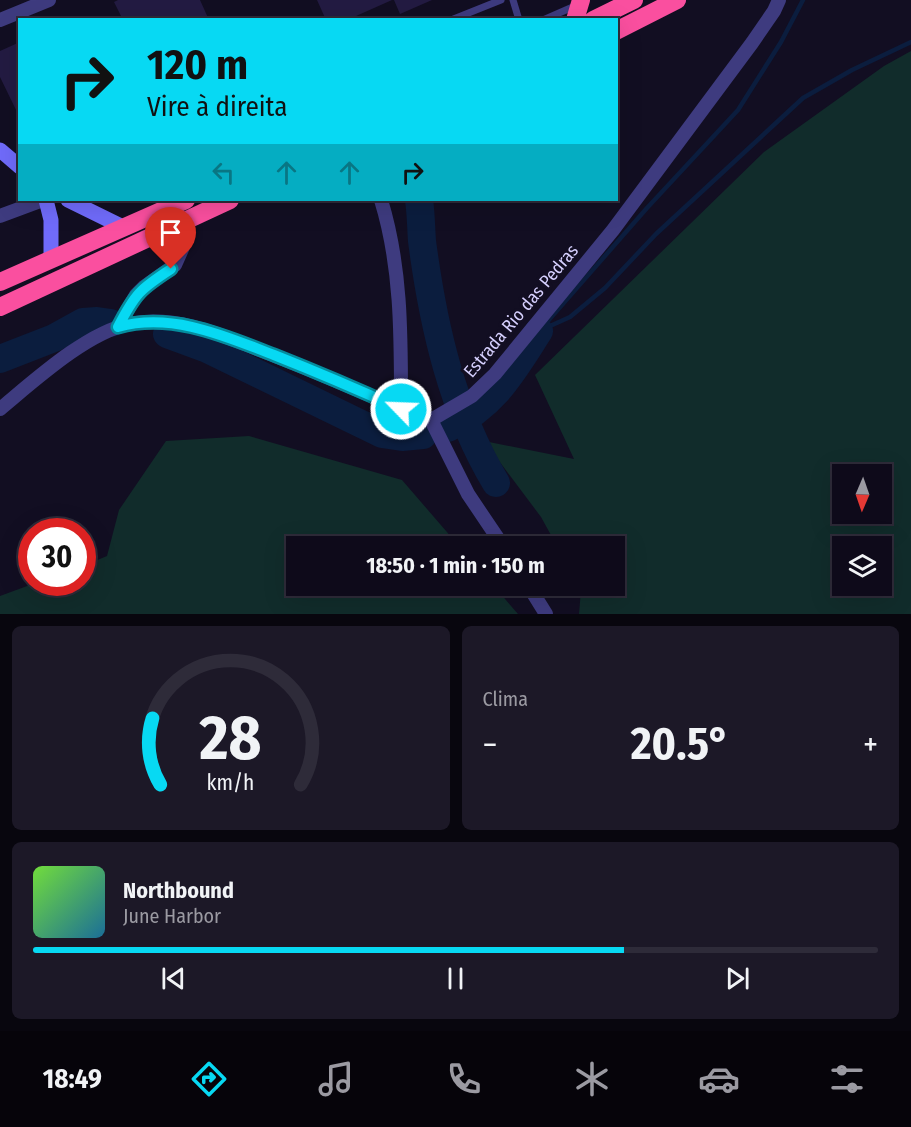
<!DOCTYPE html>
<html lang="pt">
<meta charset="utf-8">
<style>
:root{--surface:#0e0a1a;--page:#1c1827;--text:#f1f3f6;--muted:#9b9aa2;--line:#2e2b39;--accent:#07d9f3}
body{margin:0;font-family:"Fira Sans Condensed",sans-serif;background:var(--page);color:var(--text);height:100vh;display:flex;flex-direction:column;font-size:22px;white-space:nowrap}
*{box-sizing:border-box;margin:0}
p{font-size:20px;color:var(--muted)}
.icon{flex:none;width:33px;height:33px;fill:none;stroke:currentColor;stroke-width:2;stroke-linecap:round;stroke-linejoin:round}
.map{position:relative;height:614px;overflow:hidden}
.drawer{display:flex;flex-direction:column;gap:12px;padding:12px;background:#08060e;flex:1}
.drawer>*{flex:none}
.banner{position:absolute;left:18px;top:18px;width:600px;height:183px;border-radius:0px;box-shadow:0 6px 24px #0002,0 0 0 2px var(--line);background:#07d9f3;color:#111;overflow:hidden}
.needle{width:39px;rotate:182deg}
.tools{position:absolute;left:832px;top:464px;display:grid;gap:12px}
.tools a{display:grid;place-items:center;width:60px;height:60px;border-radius:0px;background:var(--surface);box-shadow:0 6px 24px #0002,0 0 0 2px var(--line);font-size:30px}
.speed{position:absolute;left:18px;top:518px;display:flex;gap:12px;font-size:30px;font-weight:700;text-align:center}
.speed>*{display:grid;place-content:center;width:78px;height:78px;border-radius:50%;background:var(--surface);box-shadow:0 6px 24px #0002,0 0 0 2px var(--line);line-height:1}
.speed .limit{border:9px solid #d22;background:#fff;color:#111}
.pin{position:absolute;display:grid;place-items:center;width:51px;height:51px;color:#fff;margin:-62px -26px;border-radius:50% 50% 50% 0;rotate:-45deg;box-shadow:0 0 6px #0007}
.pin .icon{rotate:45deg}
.me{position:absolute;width:66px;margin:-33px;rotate:294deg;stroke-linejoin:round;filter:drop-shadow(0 0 4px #0008)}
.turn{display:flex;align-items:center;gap:21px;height:126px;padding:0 30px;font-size:27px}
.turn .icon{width:78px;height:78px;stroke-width:2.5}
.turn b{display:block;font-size:42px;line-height:51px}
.lanes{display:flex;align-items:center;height:57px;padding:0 30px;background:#0003;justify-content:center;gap:30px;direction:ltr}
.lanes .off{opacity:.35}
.big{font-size:45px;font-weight:700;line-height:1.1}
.drawer .card{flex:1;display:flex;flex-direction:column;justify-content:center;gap:9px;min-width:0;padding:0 21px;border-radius:9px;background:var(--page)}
.drawer .dial{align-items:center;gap:0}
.dial svg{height:156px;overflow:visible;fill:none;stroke:var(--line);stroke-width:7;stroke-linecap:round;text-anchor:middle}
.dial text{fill:var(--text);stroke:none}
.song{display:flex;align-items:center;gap:18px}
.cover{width:72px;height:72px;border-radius:9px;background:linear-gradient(135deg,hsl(100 70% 55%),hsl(200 70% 35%))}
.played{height:6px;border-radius:3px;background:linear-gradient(90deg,var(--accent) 70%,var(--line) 70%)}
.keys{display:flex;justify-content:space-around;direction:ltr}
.heat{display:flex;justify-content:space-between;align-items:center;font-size:33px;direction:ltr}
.drawer .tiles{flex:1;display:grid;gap:12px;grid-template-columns:1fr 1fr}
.card:last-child{grid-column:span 2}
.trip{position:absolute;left:286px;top:536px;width:339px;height:60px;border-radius:0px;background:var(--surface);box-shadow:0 6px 24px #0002,0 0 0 2px var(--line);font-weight:700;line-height:60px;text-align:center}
.menu{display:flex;height:96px;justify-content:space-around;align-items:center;background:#06040a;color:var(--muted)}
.menu .icon{width:42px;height:42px}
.menu .current{color:var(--accent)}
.menu b{font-size:27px;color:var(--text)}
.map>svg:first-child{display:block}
</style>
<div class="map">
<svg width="911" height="614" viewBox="0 0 911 614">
<rect width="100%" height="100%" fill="#120e22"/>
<path fill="#112c2b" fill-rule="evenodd" d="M911,51V614H579L581,590L578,585H615V546H557L541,517L484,441L574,459L535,375L764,152L884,66ZM843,474H882V513H843ZM843,546H882V585H843Z
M249,436L402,480L459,546H297V585H493L518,614H0V596L38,582H82L83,566L107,556L119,510L166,441Z"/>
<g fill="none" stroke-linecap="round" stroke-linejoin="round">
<path stroke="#0b1d3e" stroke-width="4.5" d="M540,330L647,208L738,110L781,42L803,0
M539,331L570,317L605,288L656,234L803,98L852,70L911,42"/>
<path stroke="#0b1d3e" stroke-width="28" d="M419,200C421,213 421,227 422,241C433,325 452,410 496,483
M167,334L205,348L382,434L402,437L423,435
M0,359L54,338L83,322L97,321L111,323
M448,428C495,405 512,373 539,331"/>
</g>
<path fill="#231b42" d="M118,0H200L209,20H123L114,2Z
M317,0H392L347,20H326Z
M394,0H432L400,14Z
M20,42V111L17,112L0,77V51Z"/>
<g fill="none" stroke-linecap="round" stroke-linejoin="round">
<path stroke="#3e3b7f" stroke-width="7" d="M513,0L519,20
M451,20L501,0
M543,20L575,6"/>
<path stroke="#3e3b7f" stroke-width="14" d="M0,20L49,0
M381,200C402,268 401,339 401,409
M0,216L43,200
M118,327L136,295L144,287L175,265L183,247L187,219
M0,409C34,381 86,333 129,324C177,314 226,337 270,354C314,371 358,390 401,409L413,417L431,420L472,396L495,374L613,230L752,43L774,11L779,0
M431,420L468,494L503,546
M528,585L546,614"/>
<path stroke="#706bfa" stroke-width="15" d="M0,150L20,167
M46,200L51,220V259
M68,200L125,228"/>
<path stroke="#fa4f9f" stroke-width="18" d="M575,20L581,0
M593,20L634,0
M616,31L677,0
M0,282L186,200
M0,307L230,200"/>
</g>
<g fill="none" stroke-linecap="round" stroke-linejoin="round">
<defs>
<path id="route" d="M171,269C140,289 135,294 118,327C172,312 225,336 274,355C317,372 359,390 401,409"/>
</defs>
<use href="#route" stroke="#058d9e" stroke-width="15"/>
<use href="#route" stroke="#07d9f3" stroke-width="10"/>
</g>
<g text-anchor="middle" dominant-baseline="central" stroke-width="6" stroke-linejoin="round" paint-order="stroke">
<g font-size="18" fill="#d6d0fe" stroke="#120e22">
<text transform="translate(521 311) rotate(-50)">Estrada Rio das Pedras</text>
</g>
</g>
</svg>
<div class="tools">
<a><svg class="needle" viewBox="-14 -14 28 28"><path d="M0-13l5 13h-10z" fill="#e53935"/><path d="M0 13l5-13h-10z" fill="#9b9aa2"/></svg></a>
<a><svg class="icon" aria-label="layers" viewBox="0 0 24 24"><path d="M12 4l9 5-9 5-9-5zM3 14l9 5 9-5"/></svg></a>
</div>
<div class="speed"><div class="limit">30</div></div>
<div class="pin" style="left:171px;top:269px;background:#d93025"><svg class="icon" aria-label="arrive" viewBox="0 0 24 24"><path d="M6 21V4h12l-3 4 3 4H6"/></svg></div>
<svg class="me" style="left:401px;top:409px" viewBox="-20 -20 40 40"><circle r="17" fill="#07d9f3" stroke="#fff" stroke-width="3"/><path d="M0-11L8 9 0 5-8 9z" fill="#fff"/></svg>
<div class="trip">18:50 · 1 min · 150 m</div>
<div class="banner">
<div class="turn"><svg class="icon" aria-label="right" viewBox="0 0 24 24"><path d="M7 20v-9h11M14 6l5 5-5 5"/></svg><div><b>120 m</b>Vire à direita</div></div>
<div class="lanes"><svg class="icon off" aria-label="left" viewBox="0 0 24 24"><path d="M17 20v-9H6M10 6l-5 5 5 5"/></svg><svg class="icon off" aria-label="ahead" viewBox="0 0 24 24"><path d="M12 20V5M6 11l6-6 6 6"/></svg><svg class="icon off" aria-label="ahead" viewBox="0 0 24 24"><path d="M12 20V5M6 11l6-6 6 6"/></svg><svg class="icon" aria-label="right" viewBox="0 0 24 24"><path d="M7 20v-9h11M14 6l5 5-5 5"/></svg></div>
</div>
</div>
<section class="drawer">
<div class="tiles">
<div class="card dial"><svg viewBox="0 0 100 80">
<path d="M14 69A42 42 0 1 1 86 69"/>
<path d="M14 69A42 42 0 0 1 10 35" stroke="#07d9f3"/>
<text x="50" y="56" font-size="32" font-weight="700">28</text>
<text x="50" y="72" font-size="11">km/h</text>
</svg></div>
<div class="card"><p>Clima</p>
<div class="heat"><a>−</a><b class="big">20.5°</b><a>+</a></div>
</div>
<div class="card">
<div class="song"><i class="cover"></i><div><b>Northbound</b><p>June Harbor</p></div></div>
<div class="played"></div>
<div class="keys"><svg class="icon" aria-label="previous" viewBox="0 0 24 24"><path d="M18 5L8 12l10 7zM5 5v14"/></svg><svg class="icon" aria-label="pause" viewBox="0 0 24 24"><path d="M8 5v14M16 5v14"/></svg><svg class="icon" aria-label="next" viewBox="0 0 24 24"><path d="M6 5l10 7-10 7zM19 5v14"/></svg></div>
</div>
</div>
</section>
<nav class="menu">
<b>18:49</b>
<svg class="icon current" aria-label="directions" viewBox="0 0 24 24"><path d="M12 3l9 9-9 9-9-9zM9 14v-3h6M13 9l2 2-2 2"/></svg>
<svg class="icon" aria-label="music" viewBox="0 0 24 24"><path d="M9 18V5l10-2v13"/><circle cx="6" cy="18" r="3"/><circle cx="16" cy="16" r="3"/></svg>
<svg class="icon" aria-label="phone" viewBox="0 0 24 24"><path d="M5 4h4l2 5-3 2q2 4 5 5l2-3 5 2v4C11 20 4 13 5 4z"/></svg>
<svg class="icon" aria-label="climate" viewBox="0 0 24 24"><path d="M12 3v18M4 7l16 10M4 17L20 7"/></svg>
<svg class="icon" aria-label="car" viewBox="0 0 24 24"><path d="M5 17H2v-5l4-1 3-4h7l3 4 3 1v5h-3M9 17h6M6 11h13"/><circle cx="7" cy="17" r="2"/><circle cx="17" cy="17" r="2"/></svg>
<svg class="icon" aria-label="filters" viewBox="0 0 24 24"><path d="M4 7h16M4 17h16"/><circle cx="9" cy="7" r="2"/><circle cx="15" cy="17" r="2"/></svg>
</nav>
